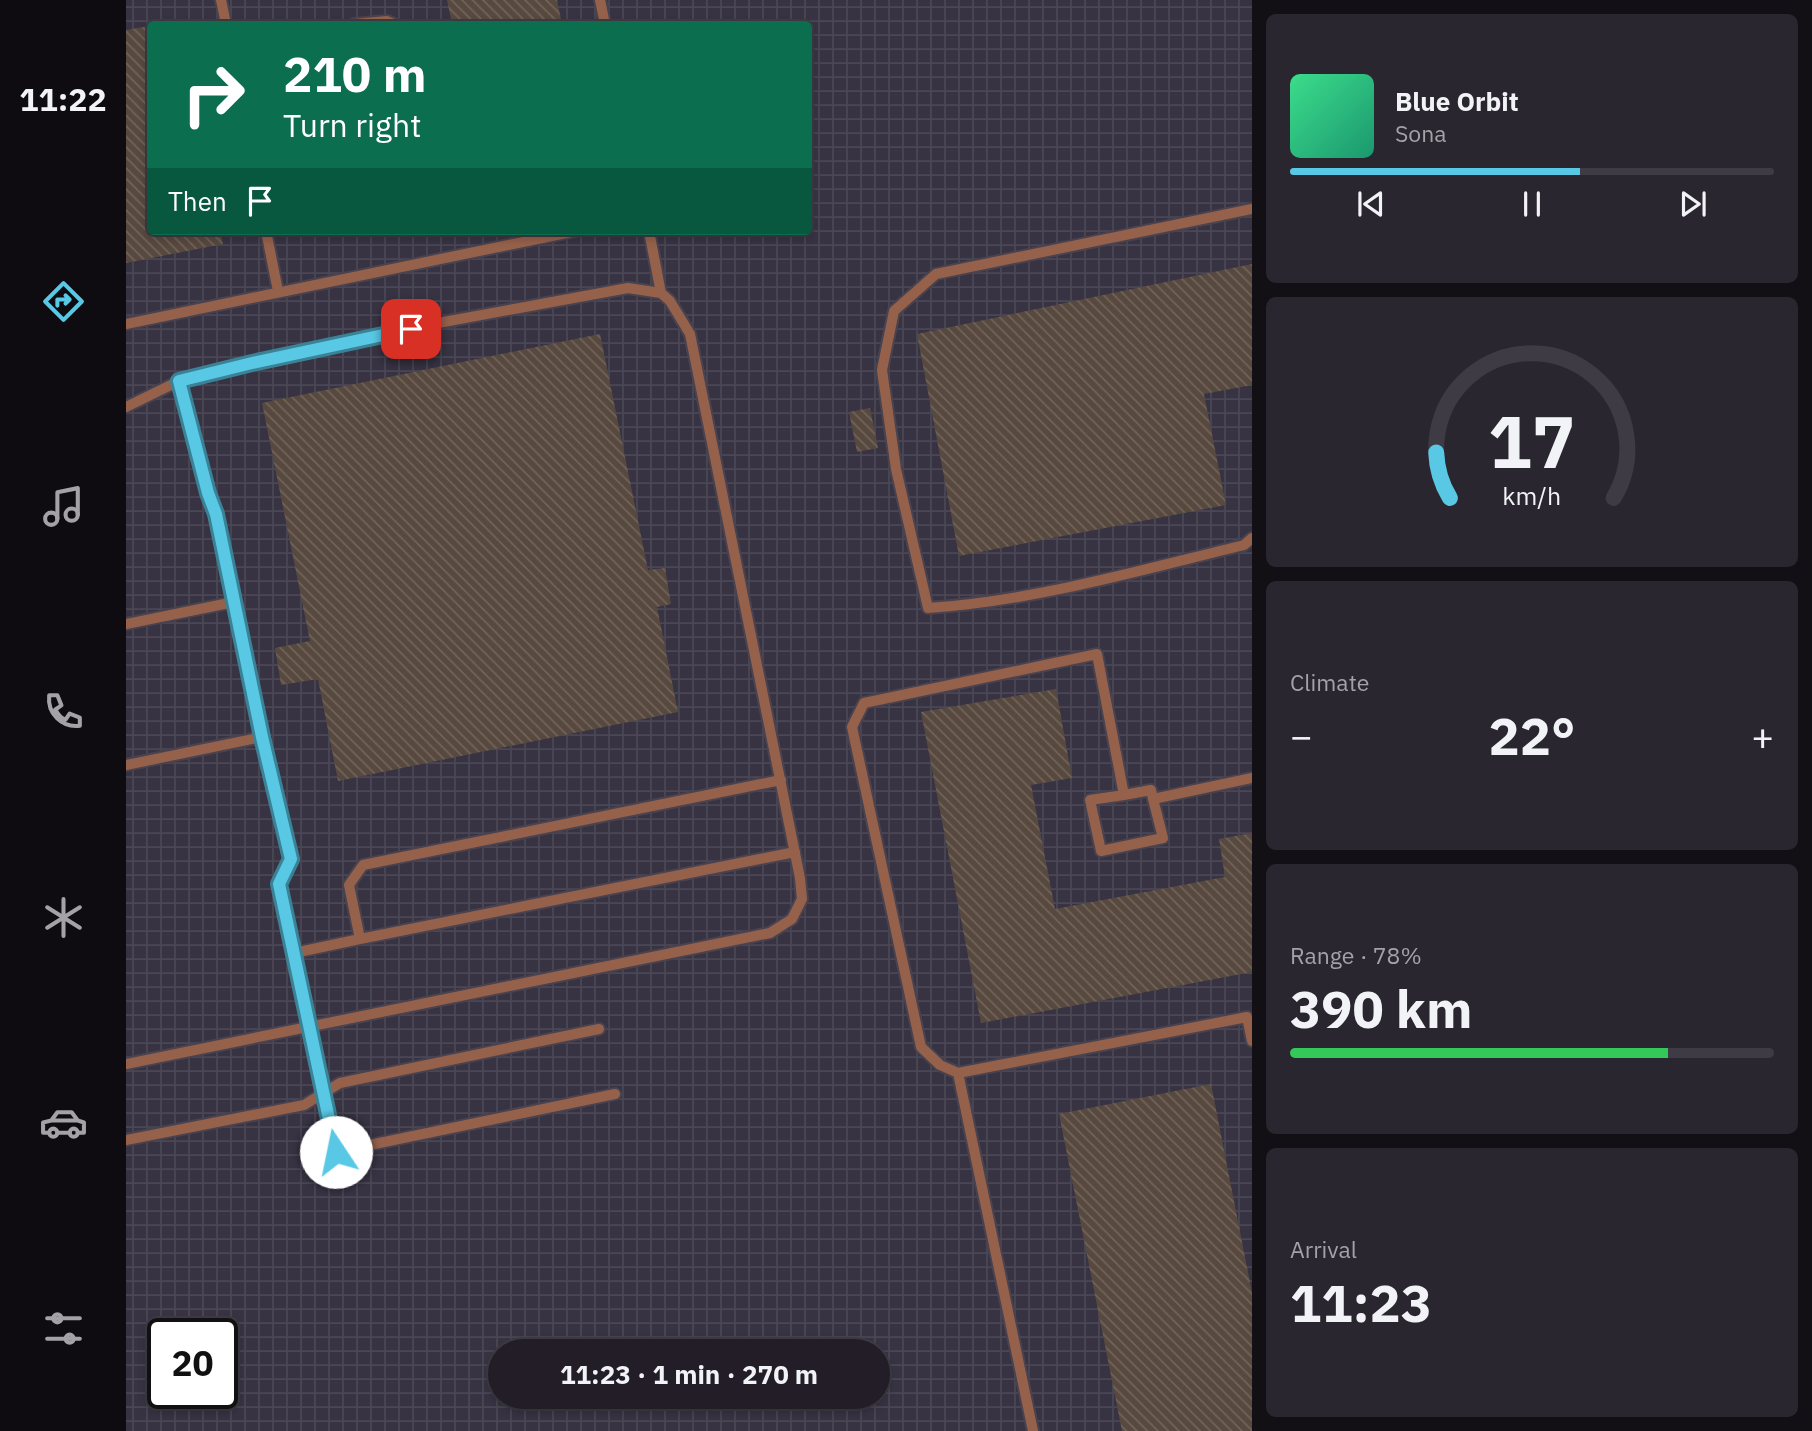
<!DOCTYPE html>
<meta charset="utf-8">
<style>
:root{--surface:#221d27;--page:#2a262f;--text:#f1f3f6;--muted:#a2a2a7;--line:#3f3b44;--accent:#59c8e5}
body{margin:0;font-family:"IBM Plex Sans",sans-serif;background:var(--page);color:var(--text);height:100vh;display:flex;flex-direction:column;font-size:26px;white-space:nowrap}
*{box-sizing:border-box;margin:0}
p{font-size:23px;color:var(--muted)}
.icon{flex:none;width:38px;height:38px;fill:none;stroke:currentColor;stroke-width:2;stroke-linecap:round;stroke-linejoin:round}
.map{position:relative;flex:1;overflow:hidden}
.sheet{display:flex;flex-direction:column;gap:14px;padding:14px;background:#131015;width:560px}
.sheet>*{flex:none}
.banner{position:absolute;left:21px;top:21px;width:665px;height:214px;border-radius:7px;box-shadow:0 4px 10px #0003,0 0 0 2px var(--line);background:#0b6e4f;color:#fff;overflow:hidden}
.speed{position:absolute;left:21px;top:1318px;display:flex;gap:14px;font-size:35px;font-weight:700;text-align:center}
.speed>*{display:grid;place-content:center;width:91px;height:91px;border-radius:50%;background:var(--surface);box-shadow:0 4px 10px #0003,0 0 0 2px var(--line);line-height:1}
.speed .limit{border:4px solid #111;border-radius:10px;background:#fff;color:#111}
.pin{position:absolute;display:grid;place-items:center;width:60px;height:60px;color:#fff;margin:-30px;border-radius:14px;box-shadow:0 4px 10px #0006}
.me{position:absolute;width:77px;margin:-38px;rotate:349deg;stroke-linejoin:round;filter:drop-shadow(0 0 5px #0008)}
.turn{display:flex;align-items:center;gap:24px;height:147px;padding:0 21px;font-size:32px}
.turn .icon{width:91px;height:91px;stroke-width:2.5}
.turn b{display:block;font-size:49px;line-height:60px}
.then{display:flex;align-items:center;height:66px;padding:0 21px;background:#0003;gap:14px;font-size:26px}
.big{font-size:52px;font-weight:700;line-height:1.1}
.sheet .widget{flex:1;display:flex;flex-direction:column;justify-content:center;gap:10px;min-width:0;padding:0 24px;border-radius:10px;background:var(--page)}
.sheet .dial{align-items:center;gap:0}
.dial svg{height:182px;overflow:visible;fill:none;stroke:var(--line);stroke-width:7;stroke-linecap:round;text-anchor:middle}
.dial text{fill:var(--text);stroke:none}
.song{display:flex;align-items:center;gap:21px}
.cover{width:84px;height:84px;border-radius:10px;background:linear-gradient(135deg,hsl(150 70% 55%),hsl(160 70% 35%))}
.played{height:7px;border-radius:4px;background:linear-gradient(90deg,var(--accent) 60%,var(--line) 60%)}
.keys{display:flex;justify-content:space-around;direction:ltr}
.heat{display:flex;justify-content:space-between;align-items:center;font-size:38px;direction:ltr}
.charge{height:10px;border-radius:5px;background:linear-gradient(90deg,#34c759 78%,var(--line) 0)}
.trip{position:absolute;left:362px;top:1339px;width:402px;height:70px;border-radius:35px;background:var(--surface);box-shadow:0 4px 10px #0003,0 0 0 2px var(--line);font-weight:700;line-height:70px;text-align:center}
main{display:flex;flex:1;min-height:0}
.tabs{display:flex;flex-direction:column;width:126px;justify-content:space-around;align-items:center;background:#0e0c10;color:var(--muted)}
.tabs .icon{width:49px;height:49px}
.tabs .on{color:var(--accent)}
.tabs b{font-size:32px;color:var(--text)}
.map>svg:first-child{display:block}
</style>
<main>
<nav class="tabs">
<b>11:22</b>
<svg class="icon on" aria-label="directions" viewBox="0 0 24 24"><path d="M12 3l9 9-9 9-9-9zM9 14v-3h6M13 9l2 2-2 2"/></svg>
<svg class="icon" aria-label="music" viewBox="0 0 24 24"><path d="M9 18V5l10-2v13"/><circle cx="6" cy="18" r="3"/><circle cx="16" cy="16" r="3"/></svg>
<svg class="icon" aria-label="phone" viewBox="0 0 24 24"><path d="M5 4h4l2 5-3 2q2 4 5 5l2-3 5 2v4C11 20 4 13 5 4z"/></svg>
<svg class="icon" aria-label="climate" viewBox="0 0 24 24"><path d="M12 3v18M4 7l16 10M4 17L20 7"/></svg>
<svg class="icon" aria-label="car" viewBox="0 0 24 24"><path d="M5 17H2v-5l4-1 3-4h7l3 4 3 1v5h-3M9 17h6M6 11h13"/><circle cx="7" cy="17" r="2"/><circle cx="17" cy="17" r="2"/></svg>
<svg class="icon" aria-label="filters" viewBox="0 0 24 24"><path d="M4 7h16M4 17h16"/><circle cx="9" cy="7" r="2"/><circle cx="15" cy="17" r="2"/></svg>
</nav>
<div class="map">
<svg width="1126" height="1431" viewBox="0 0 1126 1431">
<defs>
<pattern id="industrial-grid" width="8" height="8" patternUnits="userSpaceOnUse" patternTransform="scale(1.75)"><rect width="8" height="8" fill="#373343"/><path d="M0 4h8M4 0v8" fill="none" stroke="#4a4755"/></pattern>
<pattern id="building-back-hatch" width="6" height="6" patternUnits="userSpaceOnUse" patternTransform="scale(1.75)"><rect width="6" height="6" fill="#58493f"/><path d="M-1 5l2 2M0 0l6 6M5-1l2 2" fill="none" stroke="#70635b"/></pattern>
</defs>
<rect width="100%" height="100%" fill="#2e2734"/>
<path fill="url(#industrial-grid)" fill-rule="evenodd" d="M0,0H1126V1431H0ZM24,24H682V231H24ZM37,1334H96V1393H37ZM374,1351H752V1396H374Z"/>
<path fill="url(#building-back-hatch)" d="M321,0H431L436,24H326Z
M24,26V231H94L97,244L0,263V30Z
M1126,264V385L1078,394L1100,505L833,556L791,334Z
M474,334L522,570L539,568L545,604L531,607L552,712L212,781L192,679L155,685L149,648L184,641L136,403Z
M744,408L752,448L731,452L723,412Z
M930,689L946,778L905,785L929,909L1099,877L1093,839L1126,833V972L855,1023L795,712Z
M1085,1084L1126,1293V1431H996L933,1114Z"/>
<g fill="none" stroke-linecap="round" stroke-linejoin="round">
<defs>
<path id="lane" d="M95,0L100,24
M474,0L479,24
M228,24L261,21L268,24
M1126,209L810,274L768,311L756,370L770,469L802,608C908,601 1015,570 1118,545L1126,538
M140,231L152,291
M523,231L535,293
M0,324L450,231
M53,381L82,493L90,514L136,737L165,859L153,884L210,1152L489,1094
M0,407L53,381L126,363L312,323L502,288L535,293L544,301L564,334L674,878L676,899L666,919L644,933L0,1064
M0,624L108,602
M0,765L136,737
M998,795L1025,790L1027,799
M234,939L669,852
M168,953L234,939L223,885L237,865L655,780
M832,1073L814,1065L795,1047L726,727L738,703L971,654L998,795L964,800L975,851L1037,838L1027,799L1126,778
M0,1140L178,1105L214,1083L473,1029
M907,1431L832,1073L1121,1017L1126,1041"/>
</defs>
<use href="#lane" stroke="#49424f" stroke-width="14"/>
<use href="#lane" stroke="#95614b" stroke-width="10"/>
</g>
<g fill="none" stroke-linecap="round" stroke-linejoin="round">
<defs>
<path id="route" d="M210,1152L153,884L165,859L136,737L90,514L82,493L53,381L126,363L285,329"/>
</defs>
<use href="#route" stroke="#3a8295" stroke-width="18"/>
<use href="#route" stroke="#59c8e5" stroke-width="12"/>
</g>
</svg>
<div class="speed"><div class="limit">20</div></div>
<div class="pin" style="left:285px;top:329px;background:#d93025"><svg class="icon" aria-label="arrive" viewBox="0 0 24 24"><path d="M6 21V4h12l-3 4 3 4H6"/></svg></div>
<svg class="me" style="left:210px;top:1152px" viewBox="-20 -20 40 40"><circle r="19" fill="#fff"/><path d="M0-13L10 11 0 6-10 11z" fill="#59c8e5"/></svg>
<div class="trip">11:23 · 1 min · 270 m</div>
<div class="banner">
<div class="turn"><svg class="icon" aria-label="right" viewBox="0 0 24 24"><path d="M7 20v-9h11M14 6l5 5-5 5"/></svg><div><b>210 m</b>Turn right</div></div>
<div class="then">Then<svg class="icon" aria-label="arrive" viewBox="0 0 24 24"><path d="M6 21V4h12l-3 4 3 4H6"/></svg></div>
</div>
</div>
<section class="sheet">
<div class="widget">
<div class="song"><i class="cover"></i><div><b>Blue Orbit</b><p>Sona</p></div></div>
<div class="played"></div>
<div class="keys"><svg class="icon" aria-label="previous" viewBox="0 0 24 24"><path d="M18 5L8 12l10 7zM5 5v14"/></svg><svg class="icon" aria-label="pause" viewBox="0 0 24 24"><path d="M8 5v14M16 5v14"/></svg><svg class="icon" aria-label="next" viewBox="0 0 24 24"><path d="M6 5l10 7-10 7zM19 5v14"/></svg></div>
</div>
<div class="widget dial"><svg viewBox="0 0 100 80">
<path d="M14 69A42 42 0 1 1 86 69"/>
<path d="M14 69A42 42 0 0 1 8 49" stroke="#59c8e5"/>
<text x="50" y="56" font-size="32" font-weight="700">17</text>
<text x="50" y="72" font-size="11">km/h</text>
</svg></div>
<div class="widget"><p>Climate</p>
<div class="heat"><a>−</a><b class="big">22°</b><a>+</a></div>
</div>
<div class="widget"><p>Range · 78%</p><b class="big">390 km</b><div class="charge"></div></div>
<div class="widget"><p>Arrival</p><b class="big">11:23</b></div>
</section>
</main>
